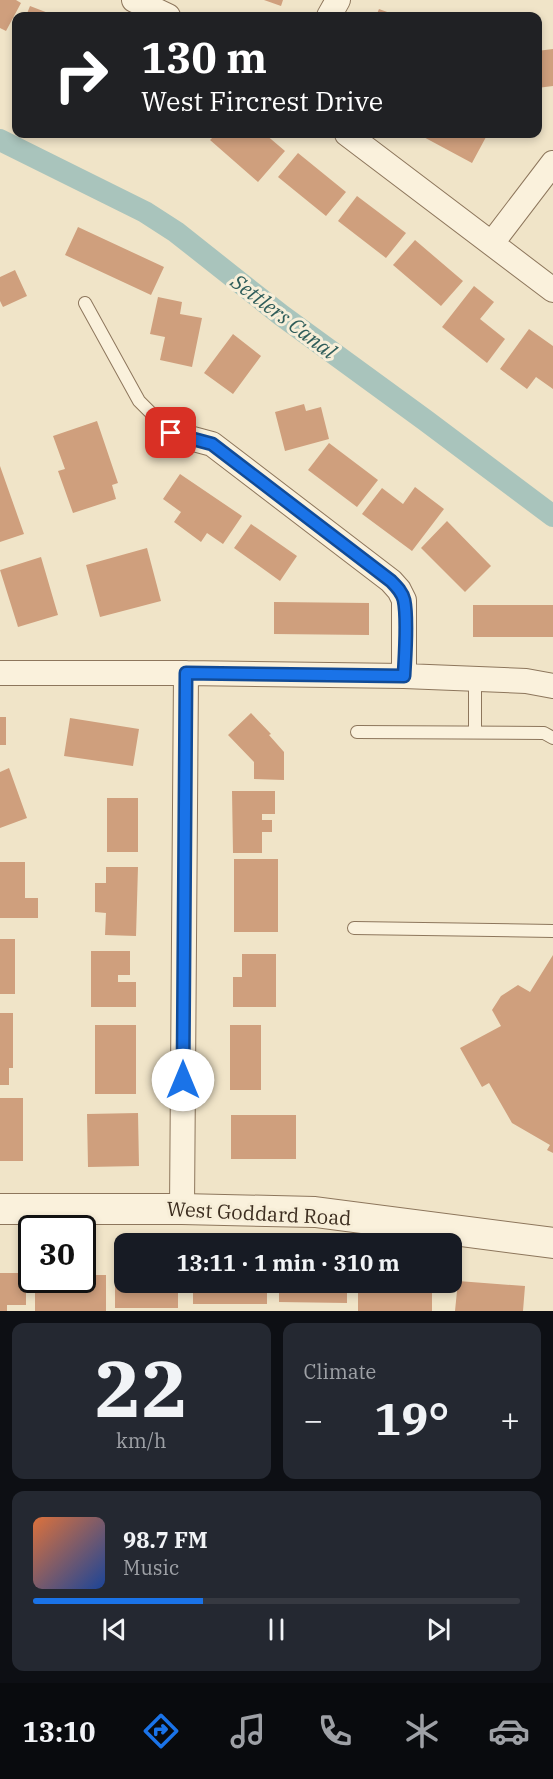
<!DOCTYPE html>
<meta charset="utf-8">
<style>
:root{--surface:#171b24;--page:#242831;--text:#f1f3f6;--muted:#9ea1a6;--line:#363941;--accent:#1a73e8}
body{margin:0;font-family:"IBM Plex Serif",serif;background:var(--page);color:var(--text);height:100vh;display:flex;flex-direction:column;font-size:22px;white-space:nowrap}
*{box-sizing:border-box;margin:0}
p{font-size:20px;color:var(--muted)}
.icon{flex:none;width:33px;height:33px;fill:none;stroke:currentColor;stroke-width:2;stroke-linecap:round;stroke-linejoin:round}
.map{position:relative;height:1311px;overflow:hidden}
.drawer{display:flex;flex-direction:column;gap:12px;padding:12px;background:#0d0f14;flex:1}
.drawer>*{flex:none}
.hud{position:absolute;left:12px;top:12px;width:530px;height:126px;border-radius:12px;box-shadow:0 3px 9px #0003;background:#202124;color:#fff;overflow:hidden}
.speed{position:absolute;left:18px;top:1215px;display:flex;gap:12px;font-size:30px;font-weight:700;text-align:center}
.speed>*{display:grid;place-content:center;width:78px;height:78px;border-radius:50%;background:var(--surface);box-shadow:0 3px 9px #0003;line-height:1}
.speed .limit{border:3px solid #111;border-radius:9px;background:#fff;color:#111}
.pin{position:absolute;display:grid;place-items:center;width:51px;height:51px;color:#fff;margin:-26px;border-radius:12px;box-shadow:0 3px 9px #0006}
.me{position:absolute;width:66px;margin:-33px;rotate:0deg;stroke-linejoin:round;filter:drop-shadow(0 0 4px #0008)}
.turn{display:flex;align-items:center;gap:21px;height:126px;padding:0 30px;font-size:27px}
.turn .icon{width:78px;height:78px;stroke-width:2.5}
.turn b{display:block;font-size:42px;line-height:51px}
.big{font-size:45px;font-weight:800;line-height:1.1}
.drawer .tile{flex:1;display:flex;flex-direction:column;justify-content:center;gap:9px;min-width:0;padding:0 21px;border-radius:12px;background:var(--page)}
.drawer .dial{align-items:center;gap:0}
.dial b{font-size:78px;line-height:1}
.song{display:flex;align-items:center;gap:18px}
.cover{width:72px;height:72px;border-radius:9px;background:linear-gradient(135deg,hsl(20 70% 55%),hsl(220 70% 35%))}
.played{height:6px;border-radius:3px;background:linear-gradient(90deg,var(--accent) 35%,var(--line) 35%)}
.keys{display:flex;justify-content:space-around;direction:ltr}
.heat{display:flex;justify-content:space-between;align-items:center;font-size:33px;direction:ltr}
.drawer .tiles{flex:1;display:grid;gap:12px;grid-template-columns:1fr 1fr}
.tile:last-child{grid-column:span 2}
.trip{position:absolute;left:114px;top:1233px;width:348px;height:60px;border-radius:12px;background:var(--surface);box-shadow:0 3px 9px #0003;font-weight:800;line-height:60px;text-align:center}
.tab-bar{display:flex;height:96px;justify-content:space-around;align-items:center;background:#090b0e;color:var(--muted)}
.tab-bar .icon{width:42px;height:42px}
.tab-bar .active{color:var(--accent)}
.tab-bar b{font-size:27px;color:var(--text)}
.map>svg:first-child{display:block}
</style>
<div class="map">
<svg width="553" height="1311" viewBox="0 0 553 1311">
<rect width="100%" height="100%" fill="#f0e4c8"/>
<g fill="none" stroke-linecap="round" stroke-linejoin="round">
<path stroke="#a9c4bc" stroke-width="22" d="M0,140L145,212L176,232L281,315L425,420L553,516"/>
</g>
<path fill="#cf9f7d" d="M0,0H16L21,3L6,31L0,28Z
M264,0H283L281,6Z
M30,6L56,16H26Z
M379,9L398,16H376Z
M553,49V86L537,88V51Z
M216,134H265L285,151L258,182L210,140Z
M418,134H479L486,137L472,163Z
M298,153L346,192L326,216L278,177Z
M357,196L406,233L386,258L338,221Z
M78,227L164,267L151,295L65,255Z
M415,240L463,281L441,306L393,265Z
M15,270L27,296L3,307L0,301V277Z
M474,286L494,302L480,319L505,339L487,363L442,327Z
M158,297L182,302L180,314L202,318L192,367L160,360L165,337L150,334Z
M529,329L553,346V389L536,377L527,389L500,369Z
M233,334L261,356L233,394L204,373Z
M304,404L306,411L321,407L329,439L285,451L275,412Z
M97,421L118,483L112,485L116,499L73,513L58,471L65,469L53,436Z
M329,443L378,480L357,507L308,470Z
M0,466L24,534L0,542Z
M180,474L242,516L223,544L207,533L201,542L174,522L181,512L163,499Z
M415,487L444,509L412,551L362,514L382,488L403,504Z
M447,521L491,566L465,592L421,548Z
M251,524L297,556L280,581L234,548Z
M147,548L161,601L100,617L86,565Z
M41,557L58,615L18,627L0,570Z
M274,602L369,603V635L274,634Z
M473,605H553V637H473Z
M251,713L271,734L269,735L284,752V780L254,779V762L228,735Z
M0,717H6V745H0Z
M70,718L139,729L133,766L64,756Z
M9,768L27,818L0,828V772Z
M232,791H275V814H262V820H272V832H262V853H233Z
M107,798H138V852H107Z
M234,859H278V932H234Z
M0,862H25V898H38V918H0Z
M106,867H138L136,936L105,935L106,913L95,912V883H106Z
M0,939H15V994H0Z
M91,951H130V975H118V982H136V1007H91Z
M242,954H276V1007H233V977H242Z
M553,955V1153L547,1150L550,1145L512,1123L489,1083L482,1087L460,1048L501,1026L492,1010L501,996L518,985L530,992Z
M0,1013H13V1068H9V1085H0Z
M95,1025H136V1094H95Z
M230,1025H261V1090H230Z
M0,1098H23V1161H0Z
M138,1113L139,1166L88,1167L87,1114Z
M231,1115H296V1159H231Z
M115,1270H124V1282H178V1308H115Z
M0,1273H26V1305H7V1311H0Z
M82,1275H106V1311H35V1280H82Z
M458,1281L525,1286L523,1311H455Z
M193,1282H267V1304H193Z
M279,1282H347V1303L279,1302Z
M358,1282H432V1311H358Z"/>
<g fill="none" stroke-linecap="round" stroke-linejoin="round">
<defs>
<path id="service" d="M85,303L139,401L171,433
M475,679V732
M357,732L544,733L553,738
M354,928L553,931"/>
<path id="minor" d="M134,0L168,16
M329,16L338,0
M347,134L553,290
M492,243L553,163
M171,433L212,444L391,581L399,590L404,600V676
M0,673H186L404,676L526,681L553,686
M182,1209L186,673"/>
<path id="tertiary" d="M0,1209H182L315,1212L553,1243"/>
</defs>
<use href="#service" stroke="#8d765c" stroke-width="14"/>
<use href="#minor" stroke="#8d765c" stroke-width="26"/>
<use href="#tertiary" stroke="#8d765c" stroke-width="32"/>
<use href="#service" stroke="#faf1dc" stroke-width="12"/>
<use href="#minor" stroke="#faf1dc" stroke-width="24"/>
<use href="#tertiary" stroke="#faf1dc" stroke-width="30"/>
</g>
<g fill="none" stroke-linecap="round" stroke-linejoin="round">
<defs>
<path id="route" d="M171,433L212,444L391,581C397,587 402,592 404,600C408,619 405,655 404,676L186,673L183,1080"/>
</defs>
<use href="#route" stroke="#114b97" stroke-width="15"/>
<use href="#route" stroke="#1a73e8" stroke-width="10"/>
</g>
<g text-anchor="middle" dominant-baseline="central" stroke-width="6" stroke-linejoin="round" paint-order="stroke">
<g font-size="20" fill="#3d2e20" stroke="#f7eed8">
<text transform="translate(259 1213) rotate(3)">West Goddard Road</text>
</g>
<g font-size="21" font-style="italic" fill="#2f5d5a" stroke="#f7eed8">
<text transform="translate(284 316) rotate(37)">Settlers Canal</text>
</g>
</g>
</svg>
<div class="speed"><div class="limit">30</div></div>
<div class="pin" style="left:171px;top:433px;background:#d93025"><svg class="icon" aria-label="arrive" viewBox="0 0 24 24"><path d="M6 21V4h12l-3 4 3 4H6"/></svg></div>
<svg class="me" style="left:183px;top:1080px" viewBox="-20 -20 40 40"><circle r="19" fill="#fff"/><path d="M0-13L10 11 0 6-10 11z" fill="#1a73e8"/></svg>
<div class="trip">13:11 · 1 min · 310 m</div>
<div class="hud">
<div class="turn"><svg class="icon" aria-label="right" viewBox="0 0 24 24"><path d="M7 20v-9h11M14 6l5 5-5 5"/></svg><div><b>130 m</b>West Fircrest Drive</div></div>
</div>
</div>
<section class="drawer">
<div class="tiles">
<div class="tile dial"><b>22</b><p>km/h</p></div>
<div class="tile"><p>Climate</p>
<div class="heat"><a>−</a><b class="big">19°</b><a>+</a></div>
</div>
<div class="tile">
<div class="song"><i class="cover"></i><div><b>98.7 FM</b><p>Music</p></div></div>
<div class="played"></div>
<div class="keys"><svg class="icon" aria-label="previous" viewBox="0 0 24 24"><path d="M18 5L8 12l10 7zM5 5v14"/></svg><svg class="icon" aria-label="pause" viewBox="0 0 24 24"><path d="M8 5v14M16 5v14"/></svg><svg class="icon" aria-label="next" viewBox="0 0 24 24"><path d="M6 5l10 7-10 7zM19 5v14"/></svg></div>
</div>
</div>
</section>
<nav class="tab-bar">
<b>13:10</b>
<svg class="icon active" aria-label="directions" viewBox="0 0 24 24"><path d="M12 3l9 9-9 9-9-9zM9 14v-3h6M13 9l2 2-2 2"/></svg>
<svg class="icon" aria-label="music" viewBox="0 0 24 24"><path d="M9 18V5l10-2v13"/><circle cx="6" cy="18" r="3"/><circle cx="16" cy="16" r="3"/></svg>
<svg class="icon" aria-label="phone" viewBox="0 0 24 24"><path d="M5 4h4l2 5-3 2q2 4 5 5l2-3 5 2v4C11 20 4 13 5 4z"/></svg>
<svg class="icon" aria-label="climate" viewBox="0 0 24 24"><path d="M12 3v18M4 7l16 10M4 17L20 7"/></svg>
<svg class="icon" aria-label="car" viewBox="0 0 24 24"><path d="M5 17H2v-5l4-1 3-4h7l3 4 3 1v5h-3M9 17h6M6 11h13"/><circle cx="7" cy="17" r="2"/><circle cx="17" cy="17" r="2"/></svg>
</nav>
